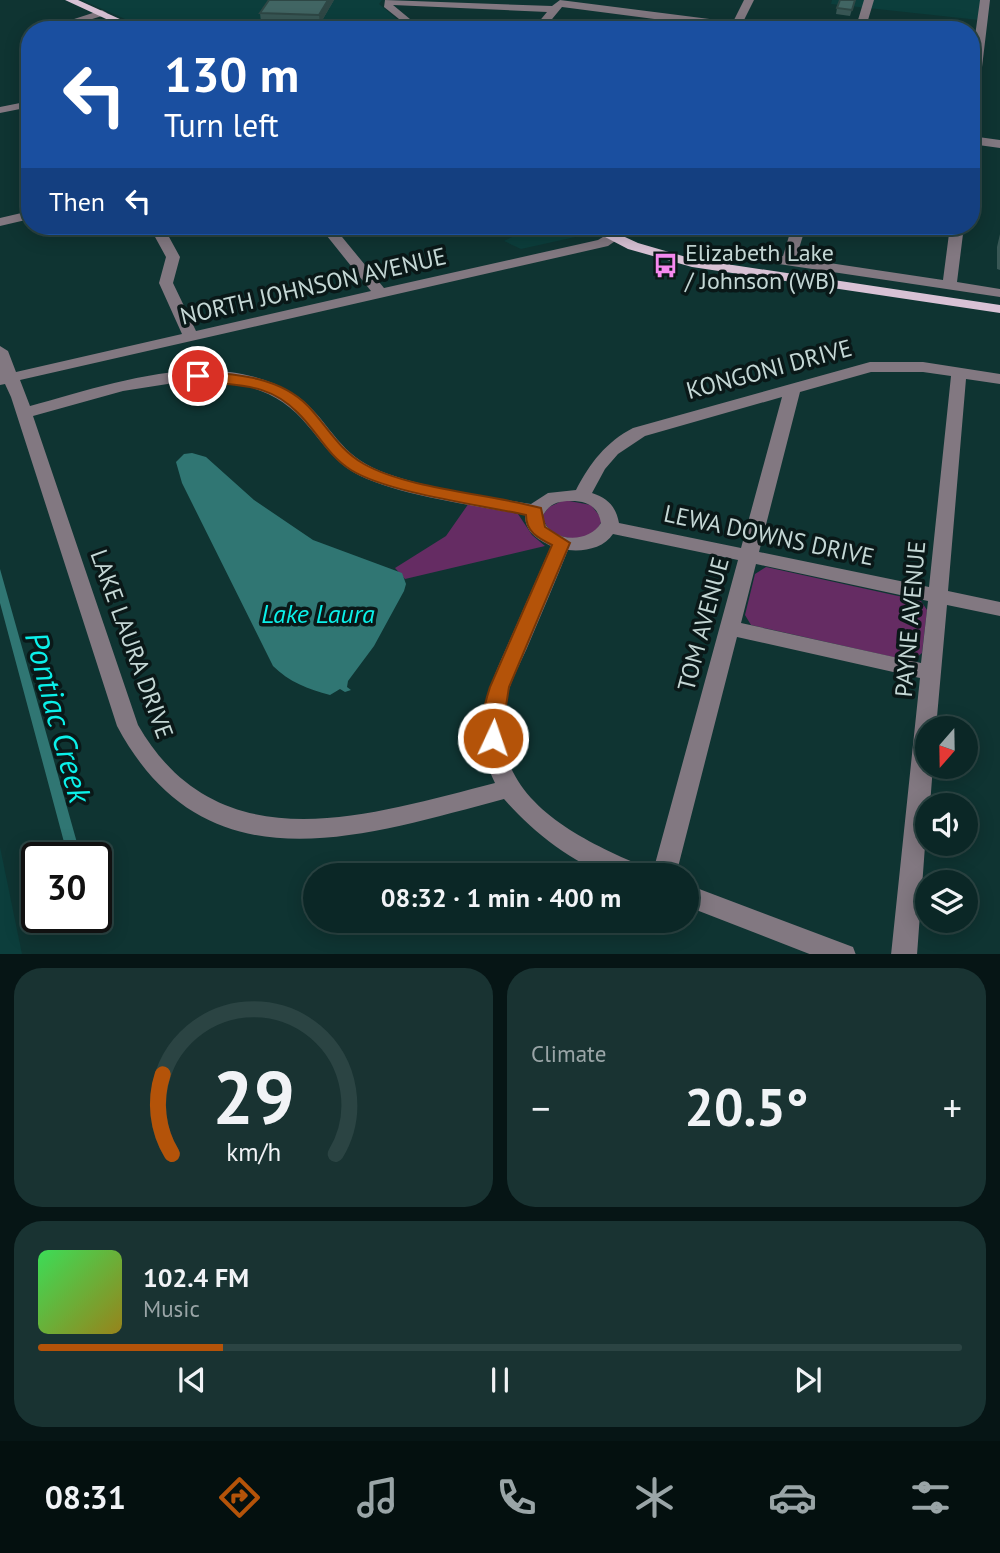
<!DOCTYPE html>
<meta charset="utf-8">
<style>
:root{--surface:#0b2726;--page:#193332;--text:#f1f3f6;--muted:#9aa5a7;--line:#2b4443;--accent:#b45309}
body{margin:0;font-family:"PT Sans",sans-serif;background:var(--page);color:var(--text);height:100vh;display:flex;flex-direction:column;font-size:26px;white-space:nowrap}
*{box-sizing:border-box;margin:0}
p{font-size:23px;color:var(--muted)}
.icon{flex:none;width:38px;height:38px;fill:none;stroke:currentColor;stroke-width:2;stroke-linecap:round;stroke-linejoin:round}
.map{position:relative;height:954px;overflow:hidden}
.drawer{display:flex;flex-direction:column;gap:14px;padding:14px;background:#061515;flex:1}
.drawer>*{flex:none}
.top-card{position:absolute;left:21px;top:21px;width:959px;height:214px;border-radius:28px;box-shadow:0 4px 18px #0003,0 0 0 2px var(--line);background:#1a4fa0;color:#fff;overflow:hidden}
.needle{width:46px;rotate:200deg}
.tools{position:absolute;left:915px;top:716px;display:grid;gap:14px}
.tools a{display:grid;place-items:center;width:63px;height:63px;border-radius:50%;background:var(--surface);box-shadow:0 4px 18px #0003,0 0 0 2px var(--line);font-size:35px}
.speed{position:absolute;left:21px;top:842px;display:flex;gap:14px;font-size:35px;font-weight:700;text-align:center}
.speed>*{display:grid;place-content:center;width:91px;height:91px;border-radius:50%;background:var(--surface);box-shadow:0 4px 18px #0003,0 0 0 2px var(--line);line-height:1}
.speed .limit{border:4px solid #111;border-radius:10px;background:#fff;color:#111}
.pin{position:absolute;display:grid;place-items:center;width:60px;height:60px;color:#fff;margin:-30px;border:4px solid #fff;border-radius:50%;box-shadow:0 2px 7px #0007}
.me{position:absolute;width:77px;margin:-38px;rotate:3deg;stroke-linejoin:round;filter:drop-shadow(0 0 5px #0008)}
.turn{display:flex;align-items:center;gap:24px;height:147px;padding:0 28px;font-size:32px}
.turn .icon{width:91px;height:91px;stroke-width:2.5}
.turn b{display:block;font-size:49px;line-height:60px}
.then{display:flex;align-items:center;height:66px;padding:0 28px;background:#0003;gap:14px;font-size:26px}
.big{font-size:52px;font-weight:700;line-height:1.1}
.drawer .widget{flex:1;display:flex;flex-direction:column;justify-content:center;gap:10px;min-width:0;padding:0 24px;border-radius:28px;background:var(--page)}
.drawer .dial{align-items:center;gap:0}
.dial svg{height:182px;overflow:visible;fill:none;stroke:var(--line);stroke-width:7;stroke-linecap:round;text-anchor:middle}
.dial text{fill:var(--text);stroke:none}
.song{display:flex;align-items:center;gap:21px}
.cover{width:84px;height:84px;border-radius:10px;background:linear-gradient(135deg,hsl(130 70% 55%),hsl(50 70% 35%))}
.played{height:7px;border-radius:4px;background:linear-gradient(90deg,var(--accent) 20%,var(--line) 20%)}
.keys{display:flex;justify-content:space-around;direction:ltr}
.heat{display:flex;justify-content:space-between;align-items:center;font-size:38px;direction:ltr}
.drawer .tiles{flex:1;display:grid;gap:14px;grid-template-columns:1fr 1fr}
.widget:last-child{grid-column:span 2}
.trip{position:absolute;left:303px;top:863px;width:396px;height:70px;border-radius:35px;background:var(--surface);box-shadow:0 4px 18px #0003,0 0 0 2px var(--line);font-weight:700;line-height:70px;text-align:center}
.tab-bar{display:flex;height:112px;justify-content:space-around;align-items:center;background:#04100f;color:var(--muted)}
.tab-bar .icon{width:49px;height:49px}
.tab-bar .current{color:var(--accent)}
.tab-bar b{font-size:32px;color:var(--text)}
.map>svg:first-child{display:block}
</style>
<div class="map">
<svg width="1000" height="955" viewBox="0 0 1000 955">
<rect width="100%" height="100%" fill="#0f3432"/>
<path fill="#0c3e3c" d="M82,0H382L379,4L404,25L379,30H150Z
M832,0H980L981,2L979,20L831,4Z
M533,226H571L589,234L521,249L504,241Z
M0,847L22,954H0Z"/>
<path fill="#652c63" d="M564,500L591,505L602,519C596,547 545,543 543,515L549,507Z
M469,503L518,514L532,535L545,546L405,579L395,568L446,536Z
M766,567L921,601L927,610L922,653L916,658L902,659L751,625L745,615L755,574Z"/>
<path fill="#307673" d="M192,453L206,457L254,500L313,540L402,573L406,584L404,591L374,646L348,681L347,687L351,690L345,692L340,689L330,695C308,689 289,682 273,666L182,483L176,462L184,454Z
M0,569L81,857H68L0,603Z"/>
<g fill="none" stroke-linecap="round" stroke-linejoin="round">
<path fill="#827881" fill-rule="evenodd" d="M385,0L552,6L560,0L733,22L744,0H754L739,30L562,7L543,30H532L547,12L393,5L416,24L403,30H387L404,23L384,7Z
M864,0H874L865,30H855Z
M980,0H990L977,109L971,112V65Z
M102,10L107,13L105,15L57,30H40Z
M30,101V107L0,113V107Z
M971,136L1000,140V148L971,144Z
M30,211V219L0,226V218Z
M149,226H163L180,257L173,283L196,331L371,291L319,226H333L384,288L598,240L621,226H637L608,246L20,380L30,406C111,384 215,345 294,394C323,412 335,447 366,464C404,486 486,496 531,504L548,493L576,490C590,463 606,442 633,428L870,362H923L1000,374V384L966,379L948,591L1000,602V616L947,605L936,728H928V766H933L930,805H928L917,955H891L920,678L737,637L676,875H652L738,560L613,534C604,548 584,552 568,550C555,582 541,615 527,648C520,664 511,680 507,697C482,793 573,837 647,868L650,875C638,875 623,877 611,875C573,865 529,828 504,799C360,837 205,891 117,726L11,397L5,384L0,385V346L8,351L16,372L182,334L159,283L166,257ZM871,372H923L951,376L929,587L759,552L800,392ZM193,380C238,381 278,388 308,426C322,442 334,461 353,472C392,495 479,506 525,515C525,532 537,539 551,546C538,576 525,605 512,635C490,686 467,727 495,783C369,815 219,866 138,725L33,416L123,391ZM782,397L741,548L619,523C616,507 608,498 592,493L605,469L618,454L645,436ZM571,501C587,501 598,506 601,523C588,544 550,543 542,517C549,504 557,501 571,501ZM756,564L928,601L921,663L741,623Z
M792,226H806L796,258L943,280L950,226H964L957,282L1000,289V297L699,252L692,248L699,244L783,256Z
M686,884L853,947L856,955H812L686,906Z"/>
<path fill="#d8c2d5" fill-rule="evenodd" d="M65,0H78L144,30H130Z
M584,226H601L638,243L693,259L1000,305V313L692,267L628,249Z"/>
</g>
<path fill="#385755" d="M334,0L320,24L261,22L260,13Z
M855,0L850,16L836,14L837,8Z
M1000,234V270L997,269V247Z"/>
<path fill="#2e4745" d="M328,0H334L320,24L319,15Z"/>
<path fill="#416563" stroke="#2e4745" stroke-width="2" d="M269,0H328L319,15L260,13Z
M840,0H855L852,10L837,8Z"/>
<path fill="#b45309" stroke="#753606" stroke-width="2" d="M198,371C236,374 280,377 308,406C327,426 339,450 364,464C408,489 490,494 541,508L545,527L570,543L509,687L500,744L493,746L486,744C477,728 485,703 490,687L552,545C538,538 526,532 526,515C481,505 388,493 351,470C327,455 317,431 297,412C264,379 232,388 193,379L191,376L193,373Z"/>
<defs>
<symbol id="bus-bare" viewBox="-9 -9 18 18"><path d="M-5-6H5V4H4V6H2V4H-2V6H-4V4H-5ZM-3.5-4V0h7V-4ZM-3.5 1.2v1.5H-2V1.2ZM2 1.2v1.5H3.5V1.2Z" fill="#f589ef" stroke="#0a1818" stroke-width="2.5" paint-order="stroke"/></symbol>
</defs>
<g fill-rule="evenodd">
<use href="#bus-bare" x="648" y="248" width="35" height="35"/>
</g>
<g text-anchor="middle" dominant-baseline="central" stroke-width="7" stroke-linejoin="round" paint-order="stroke">
<g font-size="24" fill="#c4d7d5" stroke="#0a1818" text-anchor="start">
<text x="685" y="252">Elizabeth Lake<tspan x="685" dy="28">/ Johnson (WB)</tspan></text>
</g>
<g font-size="24" fill="#c4d7d5" stroke="#0a1818">
<text transform="translate(313 286) rotate(-13)">NORTH JOHNSON AVENUE</text>
<text transform="translate(769 369) rotate(-15)">KONGONI DRIVE</text>
<text transform="translate(769 535) rotate(12)">LEWA DOWNS DRIVE</text>
<text transform="translate(910 619) rotate(-85)">PAYNE AVENUE</text>
<text transform="translate(703 624) rotate(-75)">TOM AVENUE</text>
<text transform="translate(132 644) rotate(70)">LAKE LAURA DRIVE</text>
</g>
<g font-size="26" font-style="italic" fill="#0bf0e9" stroke="#0a1818">
<text x="318" y="613">Lake Laura</text>
</g>
<g font-size="32" font-style="italic" fill="#0bf0e9" stroke="#0a1818">
<text transform="translate(59 717) rotate(75)">Pontiac Creek</text>
</g>
</g>
</svg>
<div class="tools">
<a><svg class="needle" viewBox="-14 -14 28 28"><path d="M0-13l5 13h-10z" fill="#e53935"/><path d="M0 13l5-13h-10z" fill="#9aa5a7"/></svg></a>
<a><svg class="icon" aria-label="sound" viewBox="0 0 24 24"><path d="M4 9h4l5-4v14l-5-4H4zM17 9q2 3 0 6"/></svg></a>
<a><svg class="icon" aria-label="layers" viewBox="0 0 24 24"><path d="M12 4l9 5-9 5-9-5zM3 14l9 5 9-5"/></svg></a>
</div>
<div class="speed"><div class="limit">30</div></div>
<div class="pin" style="left:198px;top:376px;background:#d93025"><svg class="icon" aria-label="arrive" viewBox="0 0 24 24"><path d="M6 21V4h12l-3 4 3 4H6"/></svg></div>
<svg class="me" style="left:493px;top:738px" viewBox="-20 -20 40 40"><circle r="17" fill="#b45309" stroke="#fff" stroke-width="3"/><path d="M0-11L8 9 0 5-8 9z" fill="#fff"/></svg>
<div class="trip">08:32 · 1 min · 400 m</div>
<div class="top-card">
<div class="turn"><svg class="icon" aria-label="left" viewBox="0 0 24 24"><path d="M17 20v-9H6M10 6l-5 5 5 5"/></svg><div><b>130 m</b>Turn left</div></div>
<div class="then">Then<svg class="icon" aria-label="left" viewBox="0 0 24 24"><path d="M17 20v-9H6M10 6l-5 5 5 5"/></svg></div>
</div>
</div>
<section class="drawer">
<div class="tiles">
<div class="widget dial"><svg viewBox="0 0 100 80">
<path d="M14 69A42 42 0 1 1 86 69"/>
<path d="M14 69A42 42 0 0 1 10 34" stroke="#b45309"/>
<text x="50" y="56" font-size="32" font-weight="700">29</text>
<text x="50" y="72" font-size="11">km/h</text>
</svg></div>
<div class="widget"><p>Climate</p>
<div class="heat"><a>−</a><b class="big">20.5°</b><a>+</a></div>
</div>
<div class="widget">
<div class="song"><i class="cover"></i><div><b>102.4 FM</b><p>Music</p></div></div>
<div class="played"></div>
<div class="keys"><svg class="icon" aria-label="previous" viewBox="0 0 24 24"><path d="M18 5L8 12l10 7zM5 5v14"/></svg><svg class="icon" aria-label="pause" viewBox="0 0 24 24"><path d="M8 5v14M16 5v14"/></svg><svg class="icon" aria-label="next" viewBox="0 0 24 24"><path d="M6 5l10 7-10 7zM19 5v14"/></svg></div>
</div>
</div>
</section>
<nav class="tab-bar">
<b>08:31</b>
<svg class="icon current" aria-label="directions" viewBox="0 0 24 24"><path d="M12 3l9 9-9 9-9-9zM9 14v-3h6M13 9l2 2-2 2"/></svg>
<svg class="icon" aria-label="music" viewBox="0 0 24 24"><path d="M9 18V5l10-2v13"/><circle cx="6" cy="18" r="3"/><circle cx="16" cy="16" r="3"/></svg>
<svg class="icon" aria-label="phone" viewBox="0 0 24 24"><path d="M5 4h4l2 5-3 2q2 4 5 5l2-3 5 2v4C11 20 4 13 5 4z"/></svg>
<svg class="icon" aria-label="climate" viewBox="0 0 24 24"><path d="M12 3v18M4 7l16 10M4 17L20 7"/></svg>
<svg class="icon" aria-label="car" viewBox="0 0 24 24"><path d="M5 17H2v-5l4-1 3-4h7l3 4 3 1v5h-3M9 17h6M6 11h13"/><circle cx="7" cy="17" r="2"/><circle cx="17" cy="17" r="2"/></svg>
<svg class="icon" aria-label="filters" viewBox="0 0 24 24"><path d="M4 7h16M4 17h16"/><circle cx="9" cy="7" r="2"/><circle cx="15" cy="17" r="2"/></svg>
</nav>
